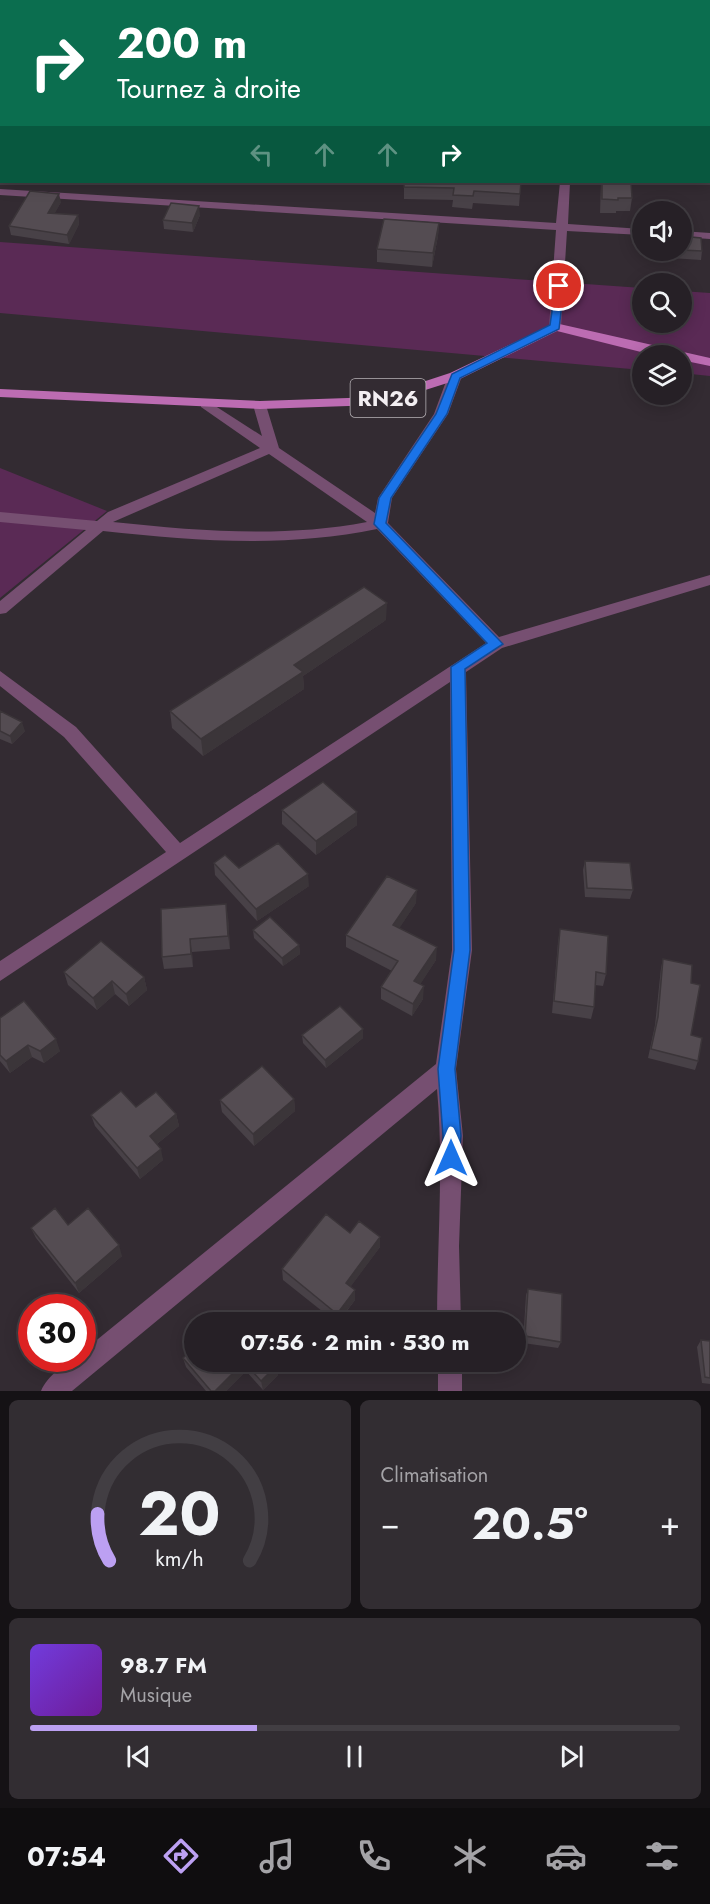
<!DOCTYPE html>
<html lang="fr">
<meta charset="utf-8">
<style>
:root{--surface:#262026;--page:#322d32;--text:#f1f3f6;--muted:#a4a3a7;--line:#423e43;--accent:#bca0f2}
body{margin:0;font-family:Jost,sans-serif;background:var(--page);color:var(--text);height:100vh;display:flex;flex-direction:column;font-size:22px;white-space:nowrap}
*{box-sizing:border-box;margin:0}
p{font-size:20px;color:var(--muted)}
.icon{flex:none;width:33px;height:33px;fill:none;stroke:currentColor;stroke-width:2;stroke-linecap:round;stroke-linejoin:round}
.map{position:relative;height:1391px;overflow:hidden}
.side{display:flex;flex-direction:column;gap:9px;padding:9px;background:#151215;flex:1}
.side>*{flex:none}
.top-card{position:absolute;left:0px;top:0px;width:711px;height:183px;box-shadow:0 3px 15px #0003,0 0 0 2px var(--line);background:#0b6e4f;color:#fff;overflow:hidden}
.tools{position:absolute;left:632px;top:201px;display:grid;gap:12px}
.tools a{display:grid;place-items:center;width:60px;height:60px;border-radius:50%;background:var(--surface);box-shadow:0 3px 15px #0003,0 0 0 2px var(--line);font-size:30px}
.speed{position:absolute;left:18px;top:1294px;display:flex;gap:12px;font-size:30px;font-weight:700;text-align:center}
.speed>*{display:grid;place-content:center;width:78px;height:78px;border-radius:50%;background:var(--surface);box-shadow:0 3px 15px #0003,0 0 0 2px var(--line);line-height:1}
.speed .limit{border:9px solid #d22;background:#fff;color:#111}
.pin{position:absolute;display:grid;place-items:center;width:51px;height:51px;color:#fff;margin:-26px;border:3px solid #fff;border-radius:50%;box-shadow:0 2px 6px #0007}
.me{position:absolute;width:66px;margin:-33px;rotate:0deg;stroke-linejoin:round;filter:drop-shadow(0 0 4px #0008)}
.turn{display:flex;align-items:center;gap:21px;height:126px;padding:0 18px;font-size:27px}
.turn .icon{width:78px;height:78px;stroke-width:2.5}
.turn b{display:block;font-size:42px;line-height:51px}
.lanes{display:flex;align-items:center;height:57px;padding:0 18px;background:#0003;justify-content:center;gap:30px;direction:ltr}
.lanes .off{opacity:.35}
.big{font-size:45px;font-weight:700;line-height:1.1}
.side .card{flex:1;display:flex;flex-direction:column;justify-content:center;gap:9px;min-width:0;padding:0 21px;border-radius:9px;background:var(--page)}
.side .dial{align-items:center;gap:0}
.dial svg{height:156px;overflow:visible;fill:none;stroke:var(--line);stroke-width:7;stroke-linecap:round;text-anchor:middle}
.dial text{fill:var(--text);stroke:none}
.song{display:flex;align-items:center;gap:18px}
.cover{width:72px;height:72px;border-radius:9px;background:linear-gradient(135deg,hsl(260 70% 55%),hsl(280 70% 35%))}
.played{height:6px;border-radius:3px;background:linear-gradient(90deg,var(--accent) 35%,var(--line) 35%)}
.keys{display:flex;justify-content:space-around;direction:ltr}
.heat{display:flex;justify-content:space-between;align-items:center;font-size:33px;direction:ltr}
.side .tiles{flex:1;display:grid;gap:9px;grid-template-columns:1fr 1fr}
.card:last-child{grid-column:span 2}
.trip{position:absolute;left:184px;top:1312px;width:342px;height:60px;border-radius:30px;background:var(--surface);box-shadow:0 3px 15px #0003,0 0 0 2px var(--line);font-weight:700;line-height:60px;text-align:center}
.tab-bar{display:flex;height:96px;justify-content:space-around;align-items:center;background:#0f0d0f;color:var(--muted)}
.tab-bar .icon{width:42px;height:42px}
.tab-bar .on{color:var(--accent)}
.tab-bar b{font-size:27px;color:var(--text)}
.map>svg:first-child{display:block}
</style>
<div class="map">
<svg width="710" height="1391" viewBox="0 0 710 1391">
<rect width="100%" height="100%" fill="#332b32"/>
<path fill="#423540" d="M132,0H563L132,2Z"/>
<path fill="#5a2a55" d="M0,242L642,288V322H681V291L710,293V376L681,373V356H642V370L0,313Z
M0,468L107,511L0,598Z"/>
<g fill="none" stroke-linecap="round" stroke-linejoin="round">
<path fill="#764f71" fill-rule="evenodd" d="M53,0H63L53,2Z
M240,0H250L239,2Z
M336,0H346V2H337Z
M572,0H582V2H572Z
M0,61H2V67H0Z
M2,86V93H0V87Z
M560,182H570L568,224L642,229V235L567,231L561,327L555,331L549,327L556,230L0,195V189L556,223Z
M681,231L710,233V239L681,237Z
M455,372L462,376L448,414L392,498L388,523L499,637L710,575V585L502,648L466,672L472,950L456,1069L463,1136L459,1246L461,1323H437C437,1245 444,1166 437,1089L72,1391H41C47,1377 67,1359 82,1359V1352L436,1064L452,950L450,682L0,981V961L166,852L64,737L0,686V671L76,727L180,843L486,643L377,529C285,548 195,541 103,531L6,613L0,614V601L86,530L0,522V512L97,521L108,512L260,448L201,407V401L206,400L262,436L253,405L260,401L265,402L279,448L375,513L378,498L434,414L448,376ZM269,454L367,522C283,538 198,531 113,522Z
M438,1362H462V1391H438Z"/>
<path fill="#bc6cb2" fill-rule="evenodd" d="M555,323L710,358V366L681,360V356H657L557,331L460,379L378,405L260,409L0,397V389L260,401L377,397L450,373Z"/>
</g>
<path fill="#484147" d="M2,99V149H0V102Z
M404,182H521L519,206L473,203L472,209L452,207L453,200L404,199Z
M601,182H631L632,198L630,211H616V213H600Z
M61,202L54,214L78,215L79,224L69,244L11,235L9,226Z
M200,215L193,232L164,229L163,220Z
M439,223L438,236L432,267L377,262V249Z
M681,236L702,251L701,260L671,258L670,250H681Z
M386,620L303,676L304,689L203,756L172,728L170,711Z
M0,711L25,731L12,744L0,739Z
M282,810L357,812V825L316,855L282,824Z
M585,861L633,890L630,899L585,897L583,870Z
M214,863L239,868L309,886L257,921L215,875Z
M416,903L399,928L436,960L420,984L423,999L412,1016L381,999V987L392,971L346,947V935Z
M228,917L230,949L192,952L193,967L164,969L162,957Z
M560,929L606,974L603,986L595,985L594,1007L591,1019L552,1013L558,942Z
M253,930L299,945L300,954L283,966L254,938Z
M663,959L691,983V1035L698,1061L695,1070L648,1058L655,1025L661,968Z
M64,972L144,977L147,990L129,1006L115,994L97,1010L68,985Z
M0,1018L60,1051L44,1063L32,1057L10,1073L0,1061Z
M363,1029V1038L326,1068L303,1043L302,1035Z
M294,1099L295,1111L254,1146L222,1112L220,1100Z
M136,1107L176,1114L179,1126L157,1144L163,1160L140,1179L95,1126L91,1115Z
M68,1225L122,1256L79,1293L36,1238L31,1228Z
M350,1233L380,1247L350,1287L355,1300L338,1323H337L283,1280L282,1269Z
M528,1289L561,1342L558,1348L523,1343L526,1295Z
M701,1340L710,1341V1384L702,1383L697,1347Z
M183,1358L273,1362L276,1366L278,1375L263,1390L246,1371L226,1391H206L186,1367Z"/>
<path fill="#3b3539" d="M59,194L61,202L50,222L48,213Z
M199,206L200,215L193,232L192,223Z
M78,215L79,224L69,244L67,235Z
M439,223L438,236L432,267L433,253Z
M387,603L386,620L303,676L304,689L203,756L201,739L294,665Z
M22,722L25,731L12,744L10,736Z
M357,812V825L316,855V841Z
M308,874L309,886L257,921L256,909Z
M417,890L416,903L393,938V925Z
M226,904L228,917L230,949L228,936Z
M190,939L192,952L193,967L191,954Z
M299,945L300,954L283,966L282,958Z
M437,947L436,960L414,994V981Z
M144,977L147,990L129,1006L126,994Z
M112,981L115,994L97,1010L93,998Z
M424,986L423,999L412,1016L413,1004Z
M363,1029V1038L326,1068L325,1060Z
M56,1039L60,1051L44,1063L40,1051Z
M28,1045L32,1057L10,1073L6,1061Z
M294,1099L295,1111L254,1146L253,1134Z
M176,1114L179,1126L153,1147L150,1136Z
M161,1149L163,1160L140,1179L137,1168Z
M380,1237V1247L346,1293V1283Z
M119,1245L122,1256L79,1293L75,1283Z
M355,1290V1300L337,1323V1314Z
M244,1362L246,1371L226,1391H215Z
M276,1366L278,1375L263,1390L261,1381Z"/>
<path fill="#544c52" stroke="#3b3539" stroke-width="1.5" d="M2,99V137L0,136V102Z
M404,182H521L520,194L474,191L473,196L453,195L454,188L404,187Z
M602,182H631L632,198H618V200L602,199Z
M30,191L59,194L48,213L78,215L67,235L9,226Z
M171,203L199,206L192,223L163,220Z
M384,219L439,223L433,253L377,249Z
M681,236L701,238L702,251L681,250Z
M364,587L387,603L294,665L303,672L201,739L170,711Z
M0,711L22,722L10,736L0,731Z
M323,782L357,812L316,841L282,810Z
M278,843L308,874L256,909L214,863L225,855L239,868Z
M585,861L630,863L633,890L587,888Z
M387,876L417,890L393,925L437,947L414,981L424,986L413,1004L381,987L398,961L346,935Z
M226,904L228,936L190,939L191,954L162,957L161,909Z
M270,917L299,945L282,958L253,930Z
M560,929L608,936L606,974L596,972L594,1007L554,1001Z
M101,941L144,977L126,994L112,981L93,998L64,972Z
M663,959L692,965L691,983L700,985L691,1035L702,1038L698,1061L651,1049L658,1017Z
M24,1001L56,1039L40,1051L28,1045L6,1061L0,1055V1018Z
M340,1006L363,1029L325,1060L302,1035Z
M262,1066L294,1099L253,1134L220,1100Z
M121,1091L136,1107L156,1092L176,1114L150,1136L161,1149L137,1168L91,1115Z
M55,1208L68,1225L88,1208L119,1245L75,1283L31,1228Z
M326,1214L350,1233L359,1221L380,1237L346,1283L355,1290L337,1314L282,1269Z
M528,1289L562,1294L561,1342L525,1336Z
M229,1313L238,1323H219Z
M701,1340L710,1341V1378L705,1377Z
M195,1347V1362H244L215,1391H211L183,1358Z
M244,1362H273L276,1366L261,1381Z"/>
<path fill="#1a73e8" stroke="#114b97" stroke-width="1.5" d="M556,284L564,286L559,329L460,378L447,414L391,498L386,523L503,644L465,669L470,950L455,1069L461,1136L458,1164L451,1167L445,1164L442,1158L443,1136L438,1069L454,950L451,667L487,643L374,524L379,498L436,414L452,374L550,325Z"/>
<g text-anchor="middle" dominant-baseline="central" stroke-width="5" stroke-linejoin="round" paint-order="stroke">
<rect fill="#332b32" stroke="#b9b4b8" stroke-width="1.5" x="350.5" y="379" width="75" height="38" rx="4.5"/>
<g font-size="22" font-weight="bold" fill="#f3eef2">
<text x="388" y="398">RN26</text>
</g>
</g>
</svg>
<div class="tools">
<a><svg class="icon" aria-label="sound" viewBox="0 0 24 24"><path d="M4 9h4l5-4v14l-5-4H4zM17 9q2 3 0 6"/></svg></a>
<a><svg class="icon" aria-label="search" viewBox="0 0 24 24"><circle cx="10" cy="10" r="6"/><path d="M15 15l6 6"/></svg></a>
<a><svg class="icon" aria-label="layers" viewBox="0 0 24 24"><path d="M12 4l9 5-9 5-9-5zM3 14l9 5 9-5"/></svg></a>
</div>
<div class="speed"><div class="limit">30</div></div>
<div class="pin" style="left:559px;top:286px;background:#d93025"><svg class="icon" aria-label="arrive" viewBox="0 0 24 24"><path d="M6 21V4h12l-3 4 3 4H6"/></svg></div>
<svg class="me" style="left:451px;top:1158px" viewBox="-20 -20 40 40"><path d="M0-17L14 15 0 8-14 15z" fill="#1a73e8" stroke="#fff" stroke-width="4"/></svg>
<div class="trip">07:56 · 2 min · 530 m</div>
<div class="top-card">
<div class="turn"><svg class="icon" aria-label="right" viewBox="0 0 24 24"><path d="M7 20v-9h11M14 6l5 5-5 5"/></svg><div><b>200 m</b>Tournez à droite</div></div>
<div class="lanes"><svg class="icon off" aria-label="left" viewBox="0 0 24 24"><path d="M17 20v-9H6M10 6l-5 5 5 5"/></svg><svg class="icon off" aria-label="ahead" viewBox="0 0 24 24"><path d="M12 20V5M6 11l6-6 6 6"/></svg><svg class="icon off" aria-label="ahead" viewBox="0 0 24 24"><path d="M12 20V5M6 11l6-6 6 6"/></svg><svg class="icon" aria-label="right" viewBox="0 0 24 24"><path d="M7 20v-9h11M14 6l5 5-5 5"/></svg></div>
</div>
</div>
<section class="side">
<div class="tiles">
<div class="card dial"><svg viewBox="0 0 100 80">
<path d="M14 69A42 42 0 1 1 86 69"/>
<path d="M14 69A42 42 0 0 1 8 45" stroke="#bca0f2"/>
<text x="50" y="56" font-size="32" font-weight="700">20</text>
<text x="50" y="72" font-size="11">km/h</text>
</svg></div>
<div class="card"><p>Climatisation</p>
<div class="heat"><a>−</a><b class="big">20.5°</b><a>+</a></div>
</div>
<div class="card">
<div class="song"><i class="cover"></i><div><b>98.7 FM</b><p>Musique</p></div></div>
<div class="played"></div>
<div class="keys"><svg class="icon" aria-label="previous" viewBox="0 0 24 24"><path d="M18 5L8 12l10 7zM5 5v14"/></svg><svg class="icon" aria-label="pause" viewBox="0 0 24 24"><path d="M8 5v14M16 5v14"/></svg><svg class="icon" aria-label="next" viewBox="0 0 24 24"><path d="M6 5l10 7-10 7zM19 5v14"/></svg></div>
</div>
</div>
</section>
<nav class="tab-bar">
<b>07:54</b>
<svg class="icon on" aria-label="directions" viewBox="0 0 24 24"><path d="M12 3l9 9-9 9-9-9zM9 14v-3h6M13 9l2 2-2 2"/></svg>
<svg class="icon" aria-label="music" viewBox="0 0 24 24"><path d="M9 18V5l10-2v13"/><circle cx="6" cy="18" r="3"/><circle cx="16" cy="16" r="3"/></svg>
<svg class="icon" aria-label="phone" viewBox="0 0 24 24"><path d="M5 4h4l2 5-3 2q2 4 5 5l2-3 5 2v4C11 20 4 13 5 4z"/></svg>
<svg class="icon" aria-label="climate" viewBox="0 0 24 24"><path d="M12 3v18M4 7l16 10M4 17L20 7"/></svg>
<svg class="icon" aria-label="car" viewBox="0 0 24 24"><path d="M5 17H2v-5l4-1 3-4h7l3 4 3 1v5h-3M9 17h6M6 11h13"/><circle cx="7" cy="17" r="2"/><circle cx="17" cy="17" r="2"/></svg>
<svg class="icon" aria-label="filters" viewBox="0 0 24 24"><path d="M4 7h16M4 17h16"/><circle cx="9" cy="7" r="2"/><circle cx="15" cy="17" r="2"/></svg>
</nav>
